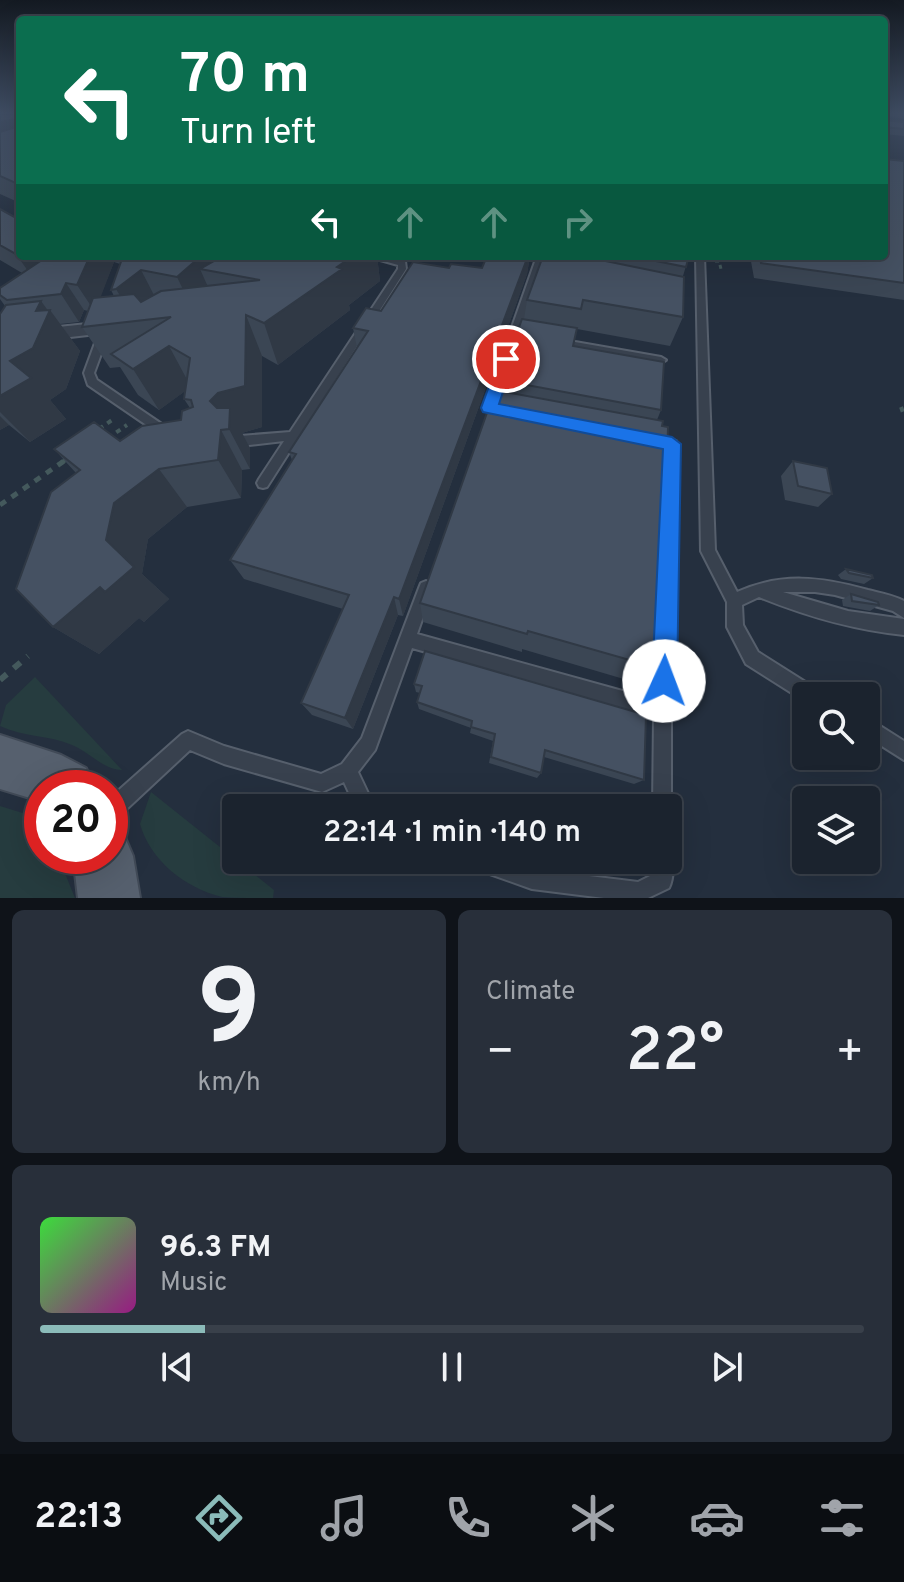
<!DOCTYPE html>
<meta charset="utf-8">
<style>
:root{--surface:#1b232e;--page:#282f3a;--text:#f1f3f6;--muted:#a0a4aa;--line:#39404a;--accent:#8bbbb9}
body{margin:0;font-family:Overpass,sans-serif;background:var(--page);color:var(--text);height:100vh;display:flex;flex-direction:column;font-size:30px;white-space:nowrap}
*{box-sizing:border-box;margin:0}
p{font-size:26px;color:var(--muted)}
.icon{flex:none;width:44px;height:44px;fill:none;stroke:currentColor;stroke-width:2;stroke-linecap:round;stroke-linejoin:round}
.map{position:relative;height:898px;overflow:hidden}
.panel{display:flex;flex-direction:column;gap:12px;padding:12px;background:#0f1319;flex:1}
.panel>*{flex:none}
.top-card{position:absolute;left:16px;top:16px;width:872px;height:244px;border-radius:8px;box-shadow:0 8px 32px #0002,0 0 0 2px var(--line);background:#0b6e4f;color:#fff;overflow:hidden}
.controls{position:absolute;left:792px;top:682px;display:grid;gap:16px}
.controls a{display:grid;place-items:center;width:88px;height:88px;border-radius:8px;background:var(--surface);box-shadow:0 8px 32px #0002,0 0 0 2px var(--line);font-size:40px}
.speed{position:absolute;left:24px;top:770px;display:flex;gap:16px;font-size:40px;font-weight:700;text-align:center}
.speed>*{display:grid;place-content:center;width:104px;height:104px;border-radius:50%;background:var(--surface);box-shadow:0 8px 32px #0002,0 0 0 2px var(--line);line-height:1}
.speed .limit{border:12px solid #d22;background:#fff;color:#111}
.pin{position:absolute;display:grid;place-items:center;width:68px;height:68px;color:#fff;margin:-34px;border:4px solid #fff;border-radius:50%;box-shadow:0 2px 8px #0007}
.me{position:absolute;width:88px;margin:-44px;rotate:2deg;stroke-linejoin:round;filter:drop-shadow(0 0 6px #0008)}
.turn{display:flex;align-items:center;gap:28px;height:168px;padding:0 32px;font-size:36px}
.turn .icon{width:104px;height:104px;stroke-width:2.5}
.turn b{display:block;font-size:56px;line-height:68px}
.lanes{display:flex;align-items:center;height:76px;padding:0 32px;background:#0003;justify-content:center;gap:40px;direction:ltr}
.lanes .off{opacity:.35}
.big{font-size:60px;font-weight:600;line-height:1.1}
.panel .widget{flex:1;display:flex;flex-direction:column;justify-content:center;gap:12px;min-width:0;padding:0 28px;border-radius:12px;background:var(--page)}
.panel .dial{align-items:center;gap:0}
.dial b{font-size:104px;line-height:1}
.song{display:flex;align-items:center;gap:24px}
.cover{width:96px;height:96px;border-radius:12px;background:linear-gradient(135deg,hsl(120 70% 55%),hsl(310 70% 35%))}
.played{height:8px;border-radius:4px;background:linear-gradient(90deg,var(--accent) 20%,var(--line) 20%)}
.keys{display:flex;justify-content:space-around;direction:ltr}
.heat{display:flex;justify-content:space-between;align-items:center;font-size:44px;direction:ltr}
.panel .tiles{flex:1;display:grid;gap:12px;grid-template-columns:1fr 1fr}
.widget:last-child{grid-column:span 2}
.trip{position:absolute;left:222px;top:794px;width:460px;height:80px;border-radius:8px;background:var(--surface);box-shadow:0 8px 32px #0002,0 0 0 2px var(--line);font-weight:600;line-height:80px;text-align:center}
.tabs{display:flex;height:128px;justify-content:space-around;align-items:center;background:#0b0e12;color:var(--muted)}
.tabs .icon{width:56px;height:56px}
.tabs .on{color:var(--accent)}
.tabs b{font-size:36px;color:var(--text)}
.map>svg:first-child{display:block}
</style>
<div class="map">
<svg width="904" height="898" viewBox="0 0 904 898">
<rect width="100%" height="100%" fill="#242f3e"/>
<path fill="#263c3f" d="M35,677L122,770C102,769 91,753 72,745C49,735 23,737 0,726L6,705Z
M151,792L274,890L273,898C256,898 237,898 222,897C185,888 150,860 140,824Z
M0,806L42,819V856H58L75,898H0Z"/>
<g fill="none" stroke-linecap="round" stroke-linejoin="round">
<defs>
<path id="lane" d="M366,256H382L405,261L406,269L267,487L263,488L259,487L257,483L259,479L284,441L240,446L234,441L240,436L290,432L398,269V265Z
M537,256H545L497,404L491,408L487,407L485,404Z
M696,256H704L715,550L737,592C782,572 821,577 868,590C880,593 893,595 904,601V618L893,611L835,595L815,592H783L848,611L904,619V635C853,630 806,616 759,597L742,605L743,625L758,652L818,690L820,696H806V702L746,664L727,627V602L701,551Z
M103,332L108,335L94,373L97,380L169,429L171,432L169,435H161L88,385L84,373L98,335Z
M558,339L661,357L666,360L661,363L554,344L553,342Z
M651,435L676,441L678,444L671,711V808L669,815L668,808H653L654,717L412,648L375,750L358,772L375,808H356L344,782L322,792L224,764L190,750L117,818L110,820V798L182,734L188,731L224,746L321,774L342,764L362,738L419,588L421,583L426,581L431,583L433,588L417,634L655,700L666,447L647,443L645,440Z
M866,717L904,741V760L866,736Z
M668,853C674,862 674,877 669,888L648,898H604L532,889L470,867L467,860H506L532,869L638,882L652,875V860H668Z"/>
<path id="street" d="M116,321L123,323L126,327L123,331L0,345V333Z"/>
<path id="primary" d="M0,735L61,755L86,768L94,788H42V805L30,798L0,789Z
M110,829L124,835L133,856L140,898H78L73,856H110Z"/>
</defs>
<use href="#lane" stroke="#565f6c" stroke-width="4"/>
<use href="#street" stroke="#565f6c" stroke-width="4"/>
<use href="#primary" stroke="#414a57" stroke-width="4"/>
<path stroke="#44595c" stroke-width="3" stroke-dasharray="4 4" stroke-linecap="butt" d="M715,261H719L721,269"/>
<path stroke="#44595c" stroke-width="4" stroke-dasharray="5 5" stroke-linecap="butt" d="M901,407L904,415
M99,429L115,418
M108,438L127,425
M61,463L67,459"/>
<path stroke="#44595c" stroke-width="5" stroke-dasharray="7 7" stroke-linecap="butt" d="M0,505L64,461"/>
<path stroke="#44595c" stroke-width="6" stroke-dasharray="9 9" stroke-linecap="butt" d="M0,680L28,656
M275,808L283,792"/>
<use href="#lane" fill="#38414e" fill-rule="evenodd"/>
<use href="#street" fill="#38414e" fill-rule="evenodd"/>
<use href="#primary" fill="#56606e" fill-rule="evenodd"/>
</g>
<path fill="#3b4654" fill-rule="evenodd" d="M0,114H20V203L0,194Z
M884,114H904V119L885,115V120L904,122V136L884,134Z
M904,161V300L754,278L750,256H884Z
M0,209L20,256H377L380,281L349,305L350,310L278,365L262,356V427L242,433L250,448V469L242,470L241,498L187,507L148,539L142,574L169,599L144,622L139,618L99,654L53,627L76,473L54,449L120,441L181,420L190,408L184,399L185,391L159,410L138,395L120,367L110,368L82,327L88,311L84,310L79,322L60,324L80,351L66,389L50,400L66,419L30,442L9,425L0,430V314L5,306L0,299V288L22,273L0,260ZM114,262L120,264L111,290L114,296L100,297Z
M530,256L527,274L403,616L398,615L353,729L312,715L301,703L343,609L244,579L230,560L292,460L289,452L357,348L353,328L449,268H482Z
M543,256H689L683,276V317L670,346L577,329L573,346L661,410L657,420L661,669L644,685L522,649V652L423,622L420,603L499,391L500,380L524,319L527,300Z
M793,461L832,494L818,507L785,500L781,476Z
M846,569L873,578L864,584L841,579L838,575Z
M851,594L879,605L870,611L843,606L842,600Z
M425,651L644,780L634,784L544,757L541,773L537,778L489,763L493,741L470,733L471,728L419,709L417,702L420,693L416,692L414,684Z"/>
<path fill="#303945" d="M20,118V129L0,133V122Z
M20,252V256H62L35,281L16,254Z
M90,256H110L114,262L95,312L77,285Z
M201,256H240L200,269L208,287L190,304L177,277Z
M353,256H377L380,281L349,305L350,310L278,365L264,323L337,267Z
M528,256H530L527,274L403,616L399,599Z
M141,270L155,297L132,316L116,289Z
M66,283L84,310L79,322L61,294Z
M41,301L49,312L50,310L80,351L66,389L50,400L66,419L30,442L0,412V396L10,361Z
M246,315L262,356V427L242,433L250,448V469L229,429L210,401Z
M169,346L191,387L159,410L133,369Z
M0,416L9,425L0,430Z
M221,430L242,470L241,498L218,460Z
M159,469L187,507L148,539L142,574L169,599L144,622L139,618L99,654L53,627L106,540L114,503Z
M394,597L398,615L353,729L345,718Z"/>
<path fill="#455162" stroke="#303945" stroke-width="2" d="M0,114H20V118L0,122Z
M884,114L885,120L904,122V129L884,127Z
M16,127L20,128V185L0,176V132Z
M884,159L904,161V283L761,263L760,256H884Z
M0,209L20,220V252L16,254L0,245Z
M48,256H90L77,285L66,283L61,294L7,300L0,295V288Z
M123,256H201L177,277L141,270L116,289L111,290Z
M223,256H353L337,267L342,269L264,323L246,315L245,386L218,393L210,401L217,408H230L229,429L221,430L218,460L159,469L114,503L106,540L134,567L105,592L100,587L53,627L16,589L51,492L80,470L54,449L94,422L120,441L142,426L181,420L182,411L193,407L191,400L184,399L190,358L169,346L133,369L111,354L171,317L82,327L93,298L134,294L141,302L161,291L260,280L200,269Z
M487,256H528L399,599L394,597L345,718L301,703L349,595L230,560L296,454L289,452L368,331L353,328L366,308L381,311L413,262L449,268L451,264L482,268Z
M543,256H581L684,277L683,317L583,300L581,309L527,300Z
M631,256H689L686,267Z
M41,301L36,311L50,310L33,348L10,361L31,378L0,396V314L6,305Z
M522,319L577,328L573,346L664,362L661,410L500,380Z
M495,390L663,421L662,426L668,427L661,669L528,631L527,634L420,603Z
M793,461L827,468L832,494L798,486Z
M846,569L872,575L873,578L849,573Z
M851,594L878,602L879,605L852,601Z
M425,651L646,715L644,780L545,750L541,773L491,757L495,734L471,727L472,721L417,702L422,686L414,684Z"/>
<linearGradient id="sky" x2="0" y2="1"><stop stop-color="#141a22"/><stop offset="0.47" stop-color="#3f4d63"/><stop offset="1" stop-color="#3f4d63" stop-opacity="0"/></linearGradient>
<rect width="904" height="240" fill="url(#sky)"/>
<path fill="#1a73e8" stroke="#114b97" stroke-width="2" d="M506,353L514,359L499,404L672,437L681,444L677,681L673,690L664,694L655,690L652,681L663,449L483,412L481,408L499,359Z"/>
</svg>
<div class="controls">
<a><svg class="icon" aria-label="search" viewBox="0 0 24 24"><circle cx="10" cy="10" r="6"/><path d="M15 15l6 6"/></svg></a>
<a><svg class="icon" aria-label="layers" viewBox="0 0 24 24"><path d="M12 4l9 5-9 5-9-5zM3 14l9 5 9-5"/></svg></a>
</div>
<div class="speed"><div class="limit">20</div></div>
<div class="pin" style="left:506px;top:359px;background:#d93025"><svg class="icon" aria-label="arrive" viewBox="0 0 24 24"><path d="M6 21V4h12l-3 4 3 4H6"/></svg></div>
<svg class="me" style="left:664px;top:681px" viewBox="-20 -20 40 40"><circle r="19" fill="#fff"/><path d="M0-13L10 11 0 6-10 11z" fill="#1a73e8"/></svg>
<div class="trip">22:14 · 1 min · 140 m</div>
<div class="top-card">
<div class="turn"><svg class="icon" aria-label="left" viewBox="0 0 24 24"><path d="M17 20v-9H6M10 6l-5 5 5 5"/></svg><div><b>70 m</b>Turn left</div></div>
<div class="lanes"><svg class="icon" aria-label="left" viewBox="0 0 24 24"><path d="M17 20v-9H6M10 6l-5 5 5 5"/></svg><svg class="icon off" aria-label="ahead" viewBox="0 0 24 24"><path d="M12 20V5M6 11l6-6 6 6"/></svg><svg class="icon off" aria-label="ahead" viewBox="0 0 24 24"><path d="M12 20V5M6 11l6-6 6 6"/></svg><svg class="icon off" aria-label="right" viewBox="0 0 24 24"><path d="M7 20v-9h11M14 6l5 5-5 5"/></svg></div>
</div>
</div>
<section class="panel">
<div class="tiles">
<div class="widget dial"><b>9</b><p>km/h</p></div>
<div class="widget"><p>Climate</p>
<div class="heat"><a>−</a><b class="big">22°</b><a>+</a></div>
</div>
<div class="widget">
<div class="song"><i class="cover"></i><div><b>96.3 FM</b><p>Music</p></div></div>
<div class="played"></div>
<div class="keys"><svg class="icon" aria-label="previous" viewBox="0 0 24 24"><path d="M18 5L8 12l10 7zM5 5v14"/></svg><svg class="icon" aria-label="pause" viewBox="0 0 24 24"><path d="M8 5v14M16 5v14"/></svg><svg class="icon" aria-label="next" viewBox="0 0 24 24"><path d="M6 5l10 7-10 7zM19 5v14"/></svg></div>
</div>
</div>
</section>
<nav class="tabs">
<b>22:13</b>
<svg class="icon on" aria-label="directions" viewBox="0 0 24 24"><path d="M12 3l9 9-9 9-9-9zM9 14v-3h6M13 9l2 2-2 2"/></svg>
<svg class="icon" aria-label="music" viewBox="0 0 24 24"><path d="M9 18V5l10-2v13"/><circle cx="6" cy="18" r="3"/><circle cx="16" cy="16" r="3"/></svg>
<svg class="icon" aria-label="phone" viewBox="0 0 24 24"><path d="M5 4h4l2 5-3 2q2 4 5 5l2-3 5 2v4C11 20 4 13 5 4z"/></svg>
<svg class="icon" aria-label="climate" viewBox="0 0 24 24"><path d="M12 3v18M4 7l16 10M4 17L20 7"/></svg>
<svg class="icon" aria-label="car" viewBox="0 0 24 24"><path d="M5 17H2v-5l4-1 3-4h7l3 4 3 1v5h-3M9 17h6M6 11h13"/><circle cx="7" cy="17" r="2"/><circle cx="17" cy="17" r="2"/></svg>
<svg class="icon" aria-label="filters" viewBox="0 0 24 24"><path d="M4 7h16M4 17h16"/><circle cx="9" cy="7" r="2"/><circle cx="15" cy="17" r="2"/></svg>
</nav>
